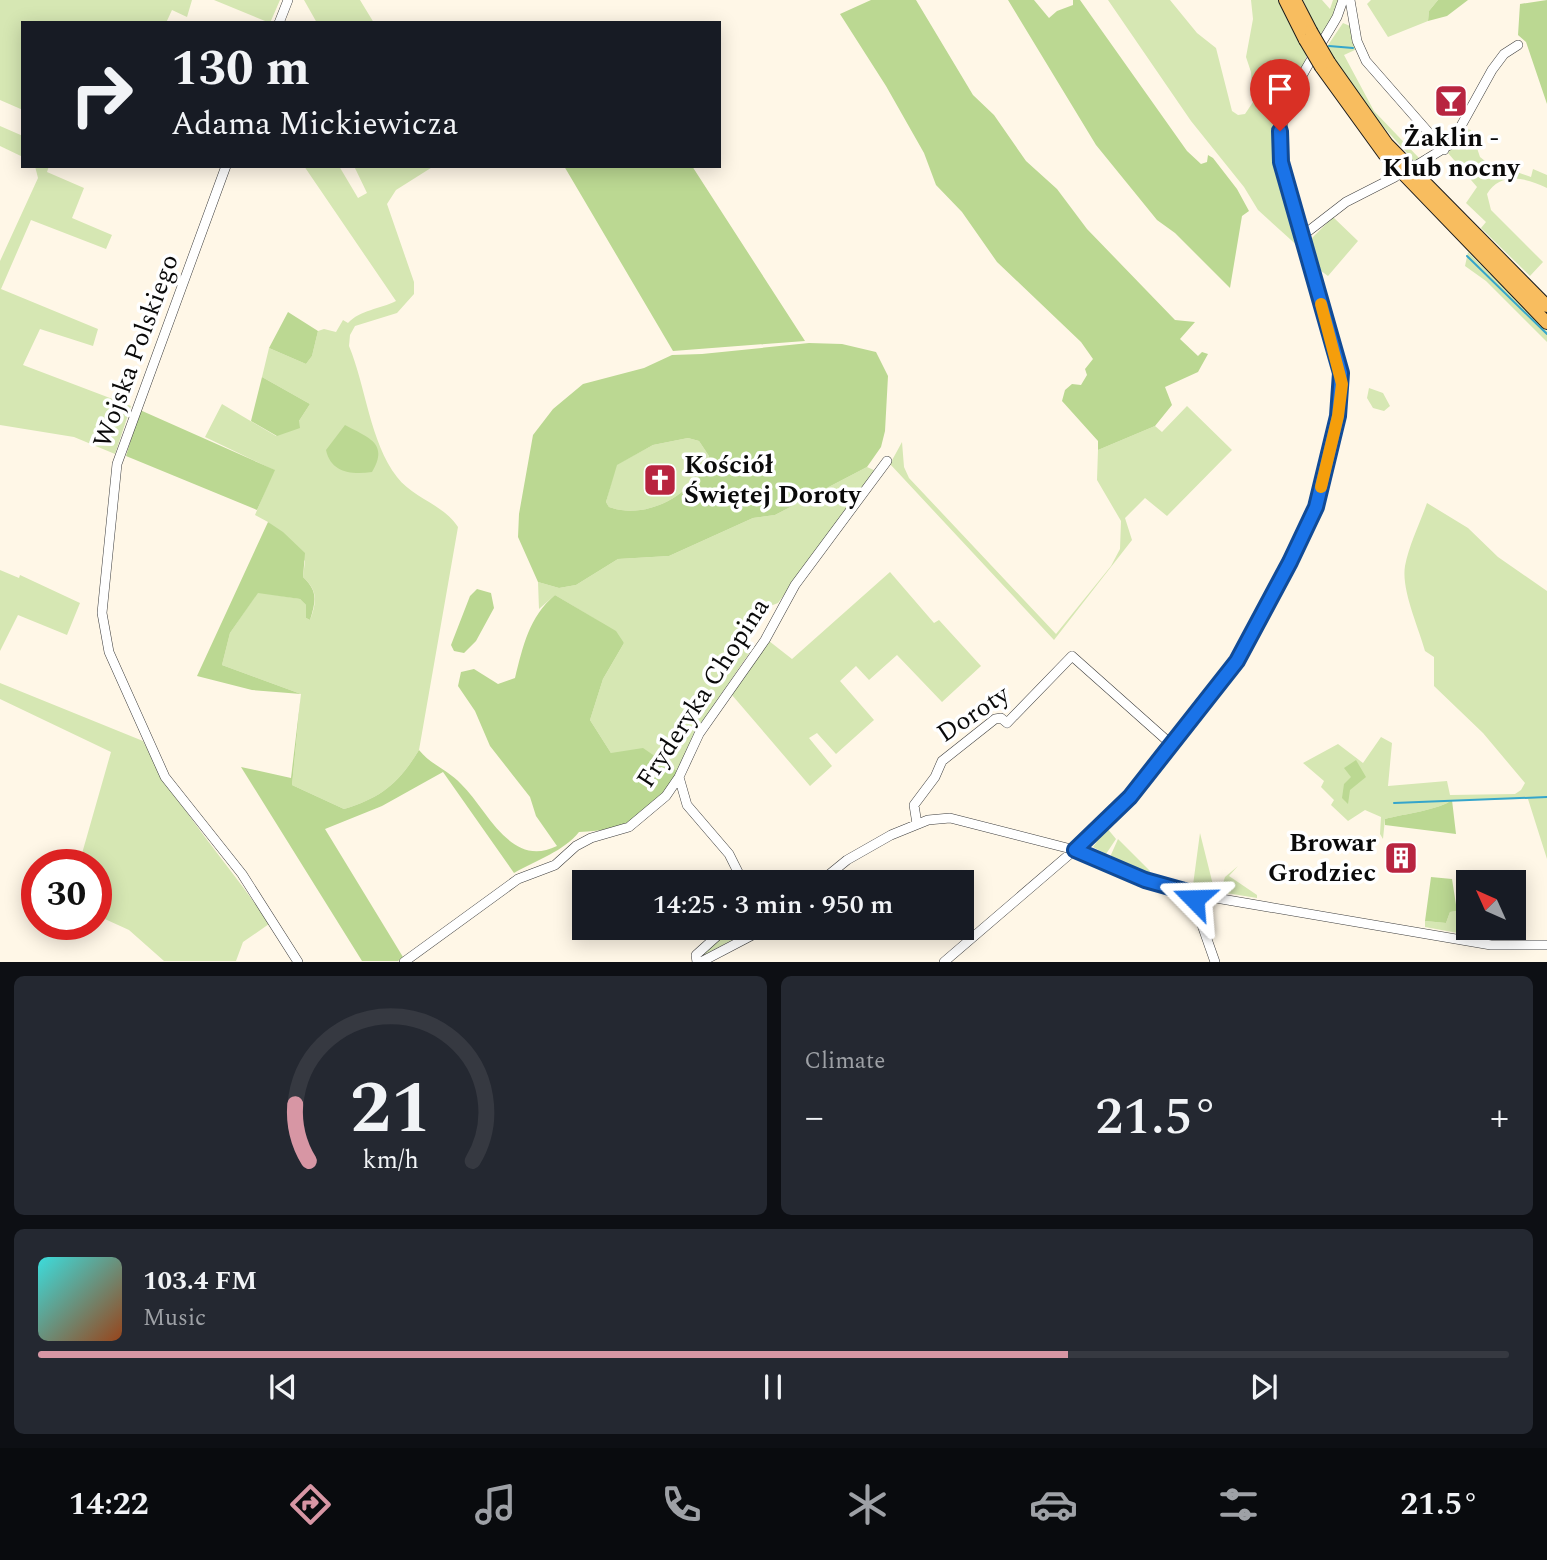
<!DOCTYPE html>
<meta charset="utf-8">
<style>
:root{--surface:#171b24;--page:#242831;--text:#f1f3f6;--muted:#9ea1a6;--line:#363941;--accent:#d796a4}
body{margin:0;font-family:Spectral,serif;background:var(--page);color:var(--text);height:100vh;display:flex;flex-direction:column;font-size:26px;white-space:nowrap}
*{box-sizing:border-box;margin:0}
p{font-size:23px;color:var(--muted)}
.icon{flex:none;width:38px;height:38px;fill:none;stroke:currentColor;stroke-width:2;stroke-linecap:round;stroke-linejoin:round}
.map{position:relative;height:962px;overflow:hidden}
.sheet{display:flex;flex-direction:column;gap:14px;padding:14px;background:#0d0f14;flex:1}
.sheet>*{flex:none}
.banner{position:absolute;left:21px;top:21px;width:700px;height:147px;border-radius:0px;box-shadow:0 4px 18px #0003;background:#171b24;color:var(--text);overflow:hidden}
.needle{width:46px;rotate:315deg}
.fabs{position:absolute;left:1456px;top:870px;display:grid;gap:14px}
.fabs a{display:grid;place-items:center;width:70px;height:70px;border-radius:0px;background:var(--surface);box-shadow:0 4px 18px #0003;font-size:35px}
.speed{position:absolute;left:21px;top:849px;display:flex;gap:14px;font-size:35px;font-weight:700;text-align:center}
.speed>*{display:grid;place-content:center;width:91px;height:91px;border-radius:50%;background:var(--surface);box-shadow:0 4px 18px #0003;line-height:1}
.speed .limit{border:10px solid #d22;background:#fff;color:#111}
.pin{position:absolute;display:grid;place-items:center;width:60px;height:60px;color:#fff;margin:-72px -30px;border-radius:50% 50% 50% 0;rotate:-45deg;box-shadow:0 0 7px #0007}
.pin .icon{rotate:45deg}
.me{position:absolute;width:77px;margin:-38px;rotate:292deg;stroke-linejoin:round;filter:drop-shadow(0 0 5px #0008)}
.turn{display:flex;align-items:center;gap:24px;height:147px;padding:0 35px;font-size:32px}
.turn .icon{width:91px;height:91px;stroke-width:2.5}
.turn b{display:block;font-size:49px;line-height:60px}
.big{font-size:52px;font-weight:600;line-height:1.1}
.sheet .tile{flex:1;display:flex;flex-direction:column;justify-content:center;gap:10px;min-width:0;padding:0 24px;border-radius:10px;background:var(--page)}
.sheet .dial{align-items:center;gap:0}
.dial svg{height:182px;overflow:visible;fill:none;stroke:var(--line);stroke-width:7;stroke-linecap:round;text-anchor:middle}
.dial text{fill:var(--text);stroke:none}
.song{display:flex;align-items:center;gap:21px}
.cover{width:84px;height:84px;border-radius:10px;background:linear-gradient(135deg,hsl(180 70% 55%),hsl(20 70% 35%))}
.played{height:7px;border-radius:4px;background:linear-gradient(90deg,var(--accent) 70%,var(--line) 70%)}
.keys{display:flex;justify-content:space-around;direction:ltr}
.heat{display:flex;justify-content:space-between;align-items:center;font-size:38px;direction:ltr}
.sheet .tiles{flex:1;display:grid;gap:14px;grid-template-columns:1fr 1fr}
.tile:last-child{grid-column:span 2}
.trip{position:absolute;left:572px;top:870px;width:402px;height:70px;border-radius:0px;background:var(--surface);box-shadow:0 4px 18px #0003;font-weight:600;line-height:70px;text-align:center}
.tabs{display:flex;height:112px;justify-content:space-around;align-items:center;background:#090b0e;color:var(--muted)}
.tabs .icon{width:49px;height:49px}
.tabs .on{color:var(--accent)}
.tabs b{font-size:32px;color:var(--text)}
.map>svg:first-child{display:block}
</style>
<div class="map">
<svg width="1547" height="962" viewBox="0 0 1547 962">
<rect width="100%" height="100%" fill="#fff7e7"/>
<path fill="#d6e7b3" d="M0,0H192L187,17L172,10L166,23H23V110L0,100Z
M214,0H280L270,23Z
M304,0H360L374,23H317Z
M1108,0H1170L1197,33L1216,48L1232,111L1238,115L1245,114L1253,102L1251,72L1246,57L1253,19L1251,0H1279L1306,51C1309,70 1279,108 1277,137C1274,174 1304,212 1301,249L1258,210L1244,187L1191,121Z
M1303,0H1322L1330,9L1333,0H1339L1335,15L1320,37Z
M1371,0H1438L1429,11L1428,21L1388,37L1367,4Z
M1343,23L1350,26L1357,49L1344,55L1374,111L1419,158L1415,162L1363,104L1326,48Z
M0,126L23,136V157L0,146Z
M1467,129L1471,130L1480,157L1485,161L1531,177L1533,169L1547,175V188C1527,178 1501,171 1487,194L1491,210L1543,262L1530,276L1481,228L1486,222L1466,203L1477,187L1448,153Z
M35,166H49L47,172L84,188L72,218L112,235L106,249L31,220L1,289L98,329L93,346L40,329L23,365L131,406L115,454L74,437L0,425V261L38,178Z
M304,166H339L358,198L367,193L354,166H434L396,190L387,204L414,282V294L397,313L355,326L350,335L349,346C366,387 370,442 397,477C413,498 444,505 458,527L419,750C399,783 381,798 344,809L292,785L301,694L222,665L230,633L258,592L300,599L306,605V618L310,620C317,601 318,591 303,577L305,561L268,522L255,515L274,470L205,437L222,404L276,436L299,421L310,404L262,377L269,348L306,364L312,356L318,331L324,329L336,332L343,320L348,323C360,310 380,309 396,301Z
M1333,217L1358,241L1328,276L1317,268L1310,240Z
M1468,252L1547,331V342L1486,281L1465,266Z
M1369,388L1383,393L1390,406L1384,411L1373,408L1367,398Z
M1187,406L1232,450L1167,516L1145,498L1125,518L1132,540L1054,640L890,464L902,442L904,467L909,478L1056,634L1111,566L1120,549L1121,521L1097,480L1098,450L1155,426L1162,432Z
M688,438L699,441L709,456C695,494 647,521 609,507L606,502L616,465L653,445Z
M867,467L876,471L778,603L755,612L738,641L752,649L702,722L678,772L611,753L590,720L603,679L624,643L600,622L555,595L539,609L538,582L559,588L576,585L618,559L669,556L753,518L775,515Z
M1427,503L1468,528L1498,557L1547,591V859L1528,799L1452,800C1439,810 1403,814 1385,819L1383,839L1380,834L1381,817L1365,810L1348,821L1331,805L1334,800L1321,787L1324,781L1303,763L1338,744L1363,763L1381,737L1392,743L1388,786L1447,781L1450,795L1515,794L1521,790L1525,783L1483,733L1434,686V657L1425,651C1419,628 1401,590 1405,566C1409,545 1420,523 1427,503Z
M0,570L19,578L20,575L80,603L67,635L18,615L0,651Z
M890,572L934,623L939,620L981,666L942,702L897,655L869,680L856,666L840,681L874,720L836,754L817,733L809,738L832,766L810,786L732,695L769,641L792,659Z
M0,683L143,741C176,808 228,862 269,924L243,942L236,961H164L129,930L96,915V864H79L111,752L0,699Z
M1107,828L1116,839L1106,854L1093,847Z
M1200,833L1214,889L1164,880L1165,877L1193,885Z
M1118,839L1150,871L1149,873L1110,857Z
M1238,866L1229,876L1257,895V898L1220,892L1225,877Z
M1457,911L1458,933L1425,927V921L1446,923L1450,912Z
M729,928H743L747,932L702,956Z"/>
<path fill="#bbd892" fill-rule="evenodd" d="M871,0H916L973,95L994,115L1026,161L1057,189L1087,229L1175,320L1195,322L1180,339L1198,356L1202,352L1208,354L1198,372L1165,387L1172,405L1155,426L1098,450V441L1062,401L1065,390L1072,384L1081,385L1087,375L1085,369L1093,359L1081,342L997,262L962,212L936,185L924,153L886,86L840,14Z
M1008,0H1034L1049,18L1057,11L1073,5V0H1080L1187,151L1201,164L1207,162L1208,155L1213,158L1237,189L1249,211L1242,216L1230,288L1175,233L1157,220L1096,145Z
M1438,0H1468L1447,16L1428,21L1429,11Z
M1547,0V104L1526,42L1518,35L1520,4Z
M564,166H692L805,341L673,351Z
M288,312L318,331L312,356L306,364L269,348Z
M809,343L842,344L876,352L888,376L885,431L881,447L867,467L775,515L753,518L669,556L618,559L576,585L559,588L538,582L518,537L519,514L533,435L553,409L583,384L644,368L672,355L702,354ZM688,438L699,441L709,456C695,494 647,521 609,507L606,502L617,465L653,445Z
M262,377L310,404L299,421L300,428L277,436L251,421Z
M140,410L275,470L257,510L126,456Z
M345,425C369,438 389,443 372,472C352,475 331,473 326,450Z
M268,522L283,532L305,553L303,577C318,591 316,601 310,620L306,618V605L300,599L258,593L230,633L222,665L301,694L292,785L344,809C381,798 399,783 419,750C431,765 448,770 461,784C488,810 510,869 557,846L536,816L530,797L490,746L475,711L458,686L461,672L474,669L498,684L515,678C523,646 529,617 555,595L616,631L624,643L603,679L590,720L611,753L643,748L678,772C656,814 626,831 579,832C564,851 537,860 514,873L443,772L382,806L325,829L403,957L398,961H362L241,767L291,778L301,694L252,690L197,676Z
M477,589L491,593L494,608L476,641L464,653L454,651L451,645L470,596Z
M1356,760L1366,777L1350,790L1348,804L1342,798L1344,784L1351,777L1344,768Z
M1452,800L1456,834L1385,825V819C1403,814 1439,810 1452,800Z
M1431,877L1452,879L1457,911L1450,912L1446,923L1425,921Z"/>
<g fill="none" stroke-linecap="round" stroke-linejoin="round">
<path stroke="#35a5cb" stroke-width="2" d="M1329,46L1353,48
M1467,256L1547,334
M1394,803L1547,797"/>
<defs>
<path id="minor" d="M1350,0L1357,41L1366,61L1444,150
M279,23L288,0
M1417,165L1451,144L1492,70L1504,54L1518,45
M226,166L117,464L102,613L109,652L165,777L242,874L298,962
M1302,236L1346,202L1395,177
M679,777L687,805L729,854L743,882
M917,824L914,805L935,777L942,761L995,719L1001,718L1007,723L1072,656L1172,745
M820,882L847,860L891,835L928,820L950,818L1075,850L1175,891L1491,945H1547
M1194,894L1195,905L1215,962
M404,962L518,879L555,865L576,846L591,838L629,827L666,796L679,777L699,734L765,640L795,585L887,461
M697,962L696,955L726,928
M701,962L766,928
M944,962L1085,841L1150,773L1237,661L1312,517L1338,416L1341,373L1281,162C1274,106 1311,63 1337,17L1343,0"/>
<path id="major" d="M1285,0L1305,40
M1295,0L1311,31
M1329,62L1387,144L1547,306
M1321,67L1384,154L1547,323"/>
</defs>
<use href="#minor" stroke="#3d3d3d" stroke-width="10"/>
<use href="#major" stroke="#1b1b1b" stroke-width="14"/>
<use href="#minor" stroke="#fff" stroke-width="9"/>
<use href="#major" stroke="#f8bd5f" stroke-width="12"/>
<defs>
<path id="major-bridge" d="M1311,31L1329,62
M1305,40L1321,67"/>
</defs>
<use href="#major-bridge" stroke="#1b1b1b" stroke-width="14" stroke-linecap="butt"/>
<use href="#major-bridge" stroke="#f8bd5f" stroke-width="12"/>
</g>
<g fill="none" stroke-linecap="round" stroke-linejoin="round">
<defs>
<path id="route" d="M1194,899L1195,894L1145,880L1075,850L1130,797L1237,661L1290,562L1316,507L1338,416L1341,373L1281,162L1280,131"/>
</defs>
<use href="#route" stroke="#114b97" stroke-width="18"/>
<use href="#route" stroke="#1a73e8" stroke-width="12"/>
<path stroke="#f59e0b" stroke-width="12" d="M1321,487L1338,416L1342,384L1321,304"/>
</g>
<defs>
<symbol id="bar-square" viewBox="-11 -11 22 22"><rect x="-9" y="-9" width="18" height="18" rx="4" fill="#b82540" stroke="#fff"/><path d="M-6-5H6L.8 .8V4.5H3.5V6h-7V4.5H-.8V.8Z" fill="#fff"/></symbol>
<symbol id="church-square" viewBox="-11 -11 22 22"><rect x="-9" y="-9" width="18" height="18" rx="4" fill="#b82540" stroke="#fff"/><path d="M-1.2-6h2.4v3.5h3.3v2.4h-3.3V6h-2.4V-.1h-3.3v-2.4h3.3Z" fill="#fff"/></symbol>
<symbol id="building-square" viewBox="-11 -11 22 22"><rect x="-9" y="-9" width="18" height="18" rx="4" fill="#b82540" stroke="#fff"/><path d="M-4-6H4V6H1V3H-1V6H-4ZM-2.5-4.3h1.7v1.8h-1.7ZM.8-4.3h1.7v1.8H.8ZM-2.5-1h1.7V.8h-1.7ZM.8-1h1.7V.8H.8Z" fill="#fff"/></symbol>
</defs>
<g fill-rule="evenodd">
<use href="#bar-square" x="1432" y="82" width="38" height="38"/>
<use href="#church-square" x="641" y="461" width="38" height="38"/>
<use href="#building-square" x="1382" y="839" width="38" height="38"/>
</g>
<g text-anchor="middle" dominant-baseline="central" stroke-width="7" stroke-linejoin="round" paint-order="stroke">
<g font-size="26" font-weight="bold" fill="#0a0a0a" stroke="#fff">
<text x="1451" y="138">Żaklin -<tspan x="1451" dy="30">Klub nocny</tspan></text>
<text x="684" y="465" text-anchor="start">Kościół<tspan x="684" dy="30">Świętej Doroty</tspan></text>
<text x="1376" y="843" text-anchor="end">Browar<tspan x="1376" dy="30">Grodziec</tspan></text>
</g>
<g font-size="26" fill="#0a0a0a" stroke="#fff">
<text transform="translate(136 351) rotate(-70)">Wojska Polskiego</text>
<text transform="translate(703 693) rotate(-57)">Fryderyka Chopina</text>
<text transform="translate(973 714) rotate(-34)">Doroty</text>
</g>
</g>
</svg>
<div class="fabs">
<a><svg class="needle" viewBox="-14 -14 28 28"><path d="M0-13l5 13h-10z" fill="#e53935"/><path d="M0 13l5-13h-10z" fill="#9ea1a6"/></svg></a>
</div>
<div class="speed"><div class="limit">30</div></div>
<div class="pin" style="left:1280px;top:131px;background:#d93025"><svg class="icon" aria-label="arrive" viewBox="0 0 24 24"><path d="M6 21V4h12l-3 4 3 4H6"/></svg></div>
<svg class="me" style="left:1194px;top:899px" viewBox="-20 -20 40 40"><path d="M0-17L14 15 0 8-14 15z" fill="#1a73e8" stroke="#fff" stroke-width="4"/></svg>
<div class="trip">14:25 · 3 min · 950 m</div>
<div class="banner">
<div class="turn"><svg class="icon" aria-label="right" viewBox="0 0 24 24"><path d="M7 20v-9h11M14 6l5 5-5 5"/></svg><div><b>130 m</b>Adama Mickiewicza</div></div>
</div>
</div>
<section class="sheet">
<div class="tiles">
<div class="tile dial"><svg viewBox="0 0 100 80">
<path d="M14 69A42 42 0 1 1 86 69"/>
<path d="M14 69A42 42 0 0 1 8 44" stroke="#d796a4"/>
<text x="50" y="56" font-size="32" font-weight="700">21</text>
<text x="50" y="72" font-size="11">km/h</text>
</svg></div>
<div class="tile"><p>Climate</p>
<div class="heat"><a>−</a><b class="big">21.5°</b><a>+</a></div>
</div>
<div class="tile">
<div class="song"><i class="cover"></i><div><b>103.4 FM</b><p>Music</p></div></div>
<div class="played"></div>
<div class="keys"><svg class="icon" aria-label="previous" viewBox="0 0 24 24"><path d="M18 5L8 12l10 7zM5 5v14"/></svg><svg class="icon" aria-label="pause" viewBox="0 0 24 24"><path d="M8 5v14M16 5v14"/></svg><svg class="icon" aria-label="next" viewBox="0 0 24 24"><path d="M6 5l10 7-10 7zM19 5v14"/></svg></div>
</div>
</div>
</section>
<nav class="tabs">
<b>14:22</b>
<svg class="icon on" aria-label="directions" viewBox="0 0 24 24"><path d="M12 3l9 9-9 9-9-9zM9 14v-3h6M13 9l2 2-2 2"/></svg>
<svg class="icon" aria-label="music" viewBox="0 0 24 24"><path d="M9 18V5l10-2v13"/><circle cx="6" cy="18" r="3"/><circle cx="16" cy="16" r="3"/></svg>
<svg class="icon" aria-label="phone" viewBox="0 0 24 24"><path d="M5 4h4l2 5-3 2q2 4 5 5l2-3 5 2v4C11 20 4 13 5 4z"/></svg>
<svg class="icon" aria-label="climate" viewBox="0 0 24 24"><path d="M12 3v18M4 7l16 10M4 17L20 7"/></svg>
<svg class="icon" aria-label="car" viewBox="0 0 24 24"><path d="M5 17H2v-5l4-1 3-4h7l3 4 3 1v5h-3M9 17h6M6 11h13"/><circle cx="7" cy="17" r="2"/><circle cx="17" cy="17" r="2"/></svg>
<svg class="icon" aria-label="filters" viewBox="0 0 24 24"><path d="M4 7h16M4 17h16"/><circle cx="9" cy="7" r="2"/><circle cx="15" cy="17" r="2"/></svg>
<b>21.5°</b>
</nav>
